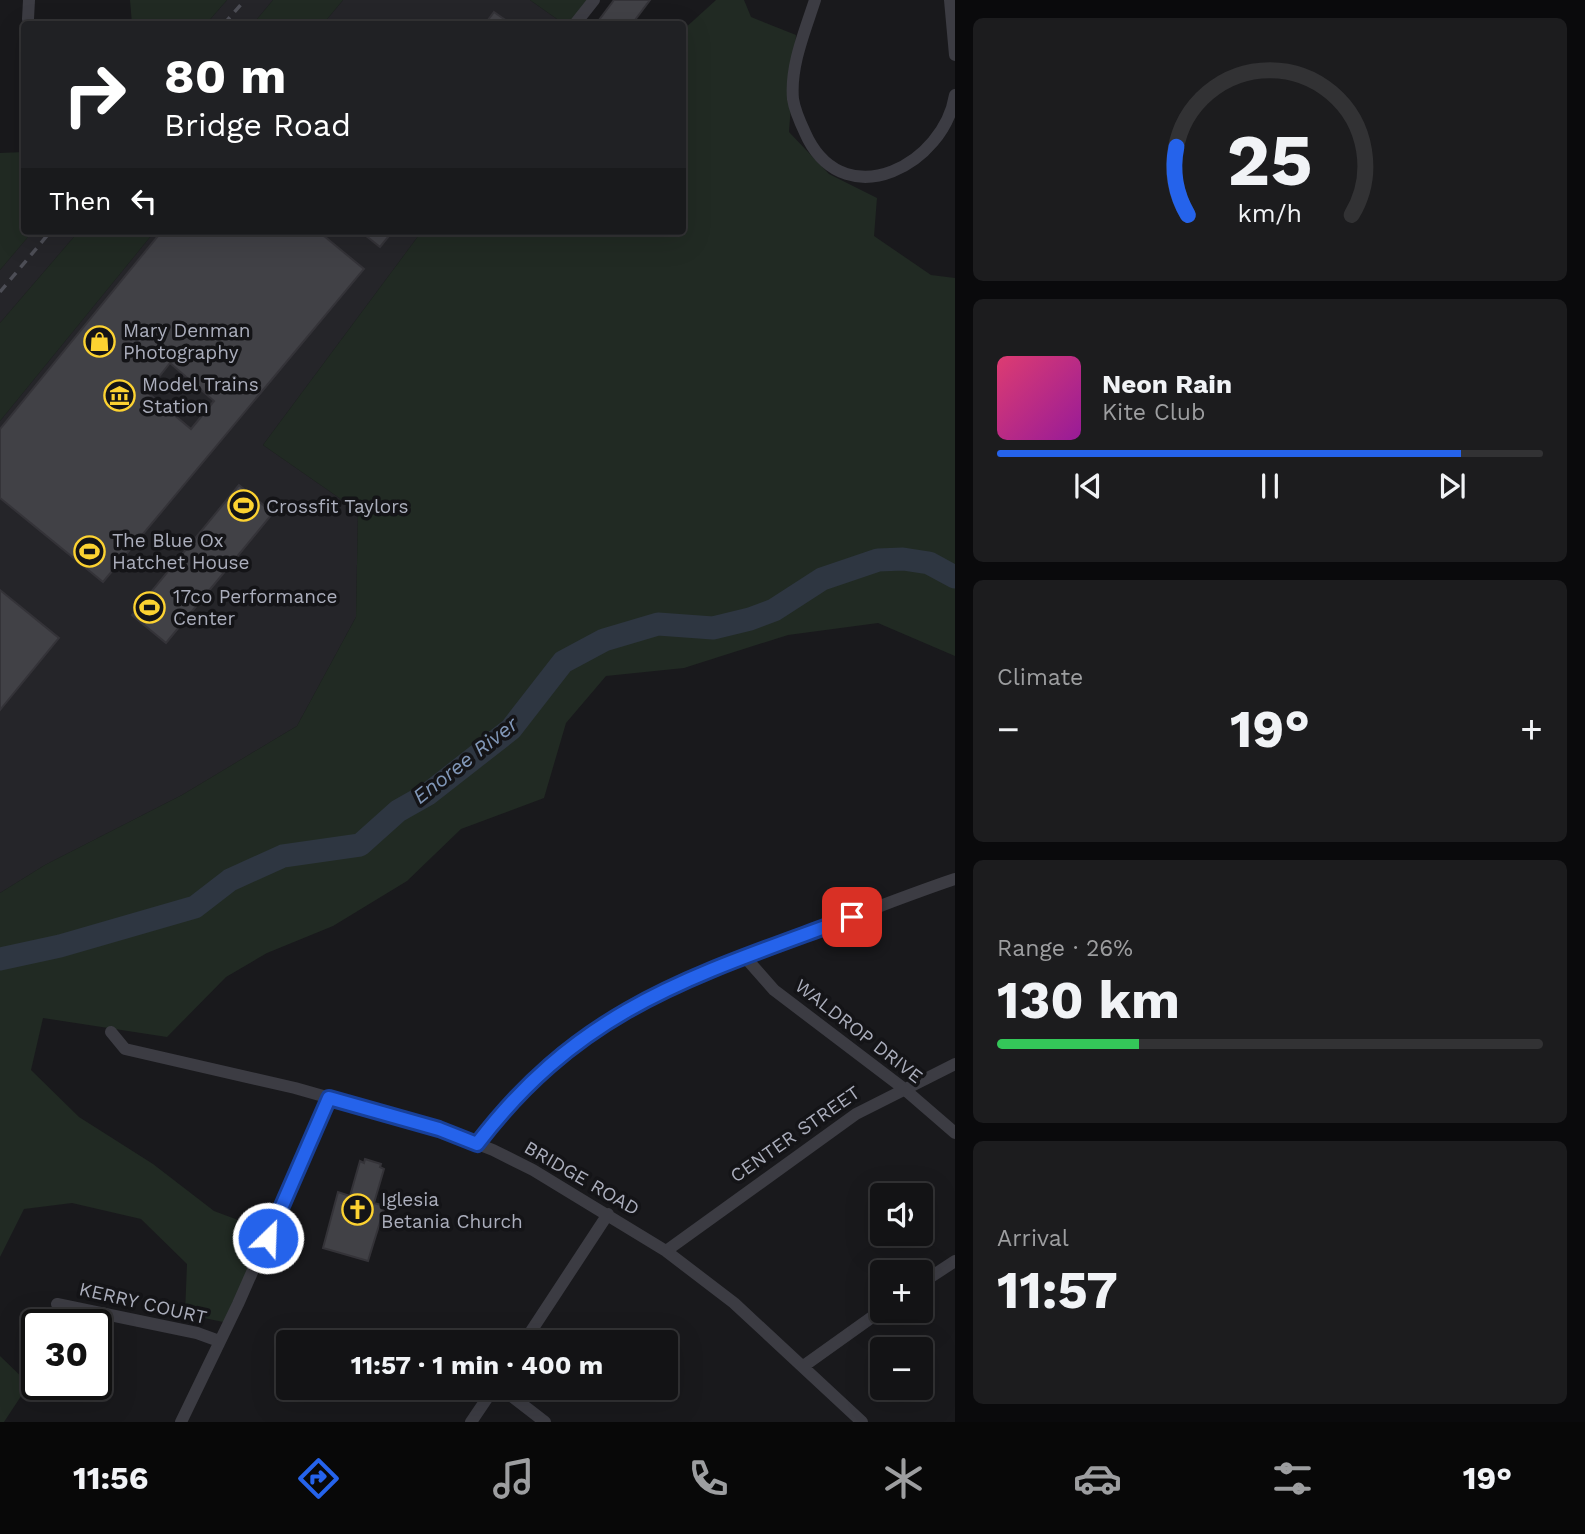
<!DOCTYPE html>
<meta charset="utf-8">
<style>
:root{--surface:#131315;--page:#1c1c1e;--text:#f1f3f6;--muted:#9d9ea0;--line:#323234;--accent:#2563eb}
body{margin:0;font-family:"Work Sans",sans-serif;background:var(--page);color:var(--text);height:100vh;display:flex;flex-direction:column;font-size:26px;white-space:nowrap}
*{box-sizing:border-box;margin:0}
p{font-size:23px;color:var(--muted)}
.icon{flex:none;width:38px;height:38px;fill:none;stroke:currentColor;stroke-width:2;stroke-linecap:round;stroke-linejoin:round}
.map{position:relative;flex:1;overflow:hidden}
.sheet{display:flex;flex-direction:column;gap:18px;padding:18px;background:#0a0a0c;width:630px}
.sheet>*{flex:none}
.guide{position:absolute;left:21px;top:21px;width:665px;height:214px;border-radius:7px;box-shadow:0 7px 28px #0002,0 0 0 2px var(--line);background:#202124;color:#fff;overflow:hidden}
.buttons{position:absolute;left:870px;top:1183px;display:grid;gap:14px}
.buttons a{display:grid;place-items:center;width:63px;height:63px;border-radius:7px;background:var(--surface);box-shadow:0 7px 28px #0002,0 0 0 2px var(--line);font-size:35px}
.speed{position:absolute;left:21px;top:1309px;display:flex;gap:14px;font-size:35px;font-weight:700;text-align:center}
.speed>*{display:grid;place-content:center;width:91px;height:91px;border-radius:50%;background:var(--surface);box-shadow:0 7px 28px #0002,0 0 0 2px var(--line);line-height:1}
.speed .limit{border:4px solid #111;border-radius:10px;background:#fff;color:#111}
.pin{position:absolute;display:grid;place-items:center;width:60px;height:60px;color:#fff;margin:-30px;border-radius:14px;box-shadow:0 4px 10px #0006}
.me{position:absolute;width:77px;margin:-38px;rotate:24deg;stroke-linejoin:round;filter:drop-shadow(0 0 5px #0008)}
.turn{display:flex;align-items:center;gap:24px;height:147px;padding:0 28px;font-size:32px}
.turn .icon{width:91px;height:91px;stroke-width:2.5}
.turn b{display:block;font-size:49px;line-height:60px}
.then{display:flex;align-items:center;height:66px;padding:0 28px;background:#0003;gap:14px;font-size:26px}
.big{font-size:52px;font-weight:700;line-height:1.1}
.sheet .tile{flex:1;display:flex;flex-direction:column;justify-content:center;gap:10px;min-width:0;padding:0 24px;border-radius:10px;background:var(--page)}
.sheet .dial{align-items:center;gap:0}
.dial svg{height:182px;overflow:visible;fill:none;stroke:var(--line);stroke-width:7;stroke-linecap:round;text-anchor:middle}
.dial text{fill:var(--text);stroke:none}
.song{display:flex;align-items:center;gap:21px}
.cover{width:84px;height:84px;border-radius:10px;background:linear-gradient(135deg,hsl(340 70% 55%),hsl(300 70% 35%))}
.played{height:7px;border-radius:4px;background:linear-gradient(90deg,var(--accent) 85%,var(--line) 85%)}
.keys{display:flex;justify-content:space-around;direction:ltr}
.heat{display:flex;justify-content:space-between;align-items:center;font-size:38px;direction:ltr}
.charge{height:10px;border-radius:5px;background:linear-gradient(90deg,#34c759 26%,var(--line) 0)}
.trip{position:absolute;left:276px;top:1330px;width:402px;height:70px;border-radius:7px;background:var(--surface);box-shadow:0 7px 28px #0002,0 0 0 2px var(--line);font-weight:700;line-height:70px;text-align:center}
.dock{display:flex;height:112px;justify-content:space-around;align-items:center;background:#080808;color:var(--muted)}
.dock .icon{width:49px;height:49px}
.dock .current{color:var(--accent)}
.dock b{font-size:32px;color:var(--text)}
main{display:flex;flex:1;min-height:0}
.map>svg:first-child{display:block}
</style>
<main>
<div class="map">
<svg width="955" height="1422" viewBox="0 0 955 1422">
<rect width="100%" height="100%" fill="#19191c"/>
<path fill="#252529" d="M227,0H273L253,24H206Z
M343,0H530L564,24H323Z
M33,231H79L0,323V270Z
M155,231H422L263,445L358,511L356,617L297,726L182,795L45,865L0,893V421Z"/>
<path fill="#212a23" d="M130,0H227L206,24H132Z
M273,0H343L323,24H253Z
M530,0H591L574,24H564Z
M716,0H744L751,17L796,35L789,132L829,174L877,198L874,236L931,275L955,278V656L878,623L788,635L684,668L606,676L566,723L544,798L461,829L407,881L333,926L267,953L226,977L167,1037L43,1018L31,1070L79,1117L153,1164L214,1211L265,1230L228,1323L185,1314L187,1264L141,1219L72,1203L24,1209L0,1257V893L45,865L182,795L297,726L356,617L358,511L263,445L422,231H682L683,30Z
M24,152V231H33L0,270V153Z
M79,231H155L0,421V323Z
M0,1356L29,1384L4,1422H0Z"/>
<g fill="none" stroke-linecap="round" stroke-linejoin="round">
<path stroke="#2e3641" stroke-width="23" d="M0,959L60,946L195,907L230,880L283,856L360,845L398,811L428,794L511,729L563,662L604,640L658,624L713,628L750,619L774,610L822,579L878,560L903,559L929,563L955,577"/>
</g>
<path fill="#414146" stroke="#343338" stroke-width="2" fill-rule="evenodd" d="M614,0H650L632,24H596Z
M494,12L511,24H485Z
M162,231H318L364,269L103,582L0,498V429ZM170,363L214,401L191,429L147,392Z
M360,231H393L380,247Z
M239,485L273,513L166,643L132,615Z
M0,590L59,638L0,710Z
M365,1159L381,1164L380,1167L384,1169L374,1203L385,1206L368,1261L323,1248L338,1192L350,1196L360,1161L364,1163Z"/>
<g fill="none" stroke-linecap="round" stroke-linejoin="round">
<path stroke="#3c3c43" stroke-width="12" d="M815,0C805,31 790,66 793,99C795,113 802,126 808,139C848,215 944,164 955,95
M950,0L955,55
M28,19L29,0
M575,24L594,0
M744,956L774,990L903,1088L955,1133
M111,1032L125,1049L295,1088L439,1129L493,1150L533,1170L666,1251L734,1303L862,1422
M477,1144C575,1014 683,978 829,925C871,910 913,893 955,879
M666,1251L856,1114L955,1064
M920,1284L955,1261
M57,1304L197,1333L219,1341
M524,1342L608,1214
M805,1365L882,1310
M501,1388L545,1422
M181,1422L238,1304L329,1098
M471,1422L494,1388"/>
<path stroke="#4d4e56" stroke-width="3.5" stroke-dasharray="9 7" stroke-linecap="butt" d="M224,24L245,0
M0,292L51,231"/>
</g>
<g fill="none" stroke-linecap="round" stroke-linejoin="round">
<defs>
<path id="route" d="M268,1238L329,1098L439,1129L477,1144C583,1005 697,975 852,917"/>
</defs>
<use href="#route" stroke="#184099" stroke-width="18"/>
<use href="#route" stroke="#2563eb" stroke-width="12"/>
</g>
<defs>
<symbol id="shop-ring" viewBox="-11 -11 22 22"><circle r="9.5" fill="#141417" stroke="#fcd231" stroke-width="1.5"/><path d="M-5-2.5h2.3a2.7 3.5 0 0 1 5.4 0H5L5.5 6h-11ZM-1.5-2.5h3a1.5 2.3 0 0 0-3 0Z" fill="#fcd231"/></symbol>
<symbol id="museum-ring" viewBox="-11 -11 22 22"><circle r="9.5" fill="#141417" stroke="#fcd231" stroke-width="1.5"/><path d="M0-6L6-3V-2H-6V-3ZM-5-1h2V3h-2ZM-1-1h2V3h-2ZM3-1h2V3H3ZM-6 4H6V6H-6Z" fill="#fcd231"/></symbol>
<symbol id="stadium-ring" viewBox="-11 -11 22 22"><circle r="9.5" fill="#141417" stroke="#fcd231" stroke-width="1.5"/><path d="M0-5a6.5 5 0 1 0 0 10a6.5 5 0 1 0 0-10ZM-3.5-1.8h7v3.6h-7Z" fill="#fcd231"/></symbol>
<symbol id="church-ring" viewBox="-11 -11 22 22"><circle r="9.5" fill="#141417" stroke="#fcd231" stroke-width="1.5"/><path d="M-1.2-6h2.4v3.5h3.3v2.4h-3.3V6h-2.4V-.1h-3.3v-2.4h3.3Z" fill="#fcd231"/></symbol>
</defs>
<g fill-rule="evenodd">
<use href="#shop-ring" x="82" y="324" width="35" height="35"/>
<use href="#museum-ring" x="102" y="378" width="35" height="35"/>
<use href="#stadium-ring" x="226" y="488" width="35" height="35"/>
<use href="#stadium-ring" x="72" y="534" width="35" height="35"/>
<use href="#stadium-ring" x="132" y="590" width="35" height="35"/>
<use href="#church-ring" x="340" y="1192" width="35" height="35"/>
</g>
<g text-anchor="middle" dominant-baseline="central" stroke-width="7" stroke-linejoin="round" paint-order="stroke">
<g font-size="19" fill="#abaebc" stroke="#141417" text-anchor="start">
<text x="123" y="330">Mary Denman<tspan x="123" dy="22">Photography</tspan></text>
<text x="142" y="384">Model Trains<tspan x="142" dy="22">Station</tspan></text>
<text x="266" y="506">Crossfit Taylors</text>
<text x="112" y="540">The Blue Ox<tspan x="112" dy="22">Hatchet House</tspan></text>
<text x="173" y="596">17co Performance<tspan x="173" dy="22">Center</tspan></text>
<text x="381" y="1199">Iglesia<tspan x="381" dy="22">Betania Church</tspan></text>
</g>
<g font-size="19" fill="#abaebc" stroke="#141417">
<text transform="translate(859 1031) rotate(38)">WALDROP DRIVE</text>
<text transform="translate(795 1134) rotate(-35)">CENTER STREET</text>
<text transform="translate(582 1178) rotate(30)">BRIDGE ROAD</text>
<text transform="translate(143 1303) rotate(13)">KERRY COURT</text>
</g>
<g font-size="21" font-style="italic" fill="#8197b8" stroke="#141417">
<text transform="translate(465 760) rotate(-38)">Enoree River</text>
</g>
</g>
</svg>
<div class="buttons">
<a><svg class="icon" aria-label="sound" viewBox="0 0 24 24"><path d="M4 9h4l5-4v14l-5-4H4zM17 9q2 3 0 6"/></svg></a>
<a>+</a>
<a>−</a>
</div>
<div class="speed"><div class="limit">30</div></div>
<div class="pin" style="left:852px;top:917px;background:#d93025"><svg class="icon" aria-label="arrive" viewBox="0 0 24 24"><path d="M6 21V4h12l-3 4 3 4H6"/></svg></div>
<svg class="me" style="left:268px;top:1238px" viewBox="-20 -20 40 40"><circle r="17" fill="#2563eb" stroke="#fff" stroke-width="3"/><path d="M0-11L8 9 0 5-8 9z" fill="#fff"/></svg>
<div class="trip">11:57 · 1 min · 400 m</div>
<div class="guide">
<div class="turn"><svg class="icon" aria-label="right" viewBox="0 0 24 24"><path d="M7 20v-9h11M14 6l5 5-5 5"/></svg><div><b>80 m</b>Bridge Road</div></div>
<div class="then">Then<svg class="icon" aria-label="left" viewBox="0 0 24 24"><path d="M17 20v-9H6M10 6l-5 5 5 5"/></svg></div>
</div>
</div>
<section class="sheet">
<div class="tile dial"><svg viewBox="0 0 100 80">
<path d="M14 69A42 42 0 1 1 86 69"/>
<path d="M14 69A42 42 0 0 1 9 39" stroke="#2563eb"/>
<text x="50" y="56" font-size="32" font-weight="700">25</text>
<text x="50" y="72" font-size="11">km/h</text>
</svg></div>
<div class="tile">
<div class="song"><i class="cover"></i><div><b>Neon Rain</b><p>Kite Club</p></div></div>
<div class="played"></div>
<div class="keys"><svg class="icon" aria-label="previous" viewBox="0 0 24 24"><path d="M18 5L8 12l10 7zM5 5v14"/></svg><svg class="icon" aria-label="pause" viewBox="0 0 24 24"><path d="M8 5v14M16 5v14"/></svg><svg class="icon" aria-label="next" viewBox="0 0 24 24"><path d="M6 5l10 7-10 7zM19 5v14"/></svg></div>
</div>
<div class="tile"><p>Climate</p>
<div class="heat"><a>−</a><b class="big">19°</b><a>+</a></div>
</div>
<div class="tile"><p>Range · 26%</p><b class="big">130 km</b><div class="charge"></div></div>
<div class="tile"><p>Arrival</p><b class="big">11:57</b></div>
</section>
</main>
<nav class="dock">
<b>11:56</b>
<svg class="icon current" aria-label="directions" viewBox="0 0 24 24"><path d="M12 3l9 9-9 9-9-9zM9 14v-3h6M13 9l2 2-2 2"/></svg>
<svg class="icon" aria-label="music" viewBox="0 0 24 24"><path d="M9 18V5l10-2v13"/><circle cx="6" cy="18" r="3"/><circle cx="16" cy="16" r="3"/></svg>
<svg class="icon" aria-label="phone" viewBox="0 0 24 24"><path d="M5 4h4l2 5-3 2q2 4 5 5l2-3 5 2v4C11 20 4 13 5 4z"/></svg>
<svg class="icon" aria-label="climate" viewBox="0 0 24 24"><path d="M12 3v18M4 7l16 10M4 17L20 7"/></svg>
<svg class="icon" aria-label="car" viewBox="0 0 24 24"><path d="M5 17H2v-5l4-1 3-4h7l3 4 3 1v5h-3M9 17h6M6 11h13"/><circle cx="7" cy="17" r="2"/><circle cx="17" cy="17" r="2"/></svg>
<svg class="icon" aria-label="filters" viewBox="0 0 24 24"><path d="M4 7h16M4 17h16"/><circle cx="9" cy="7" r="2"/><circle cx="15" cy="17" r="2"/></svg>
<b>19°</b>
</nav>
